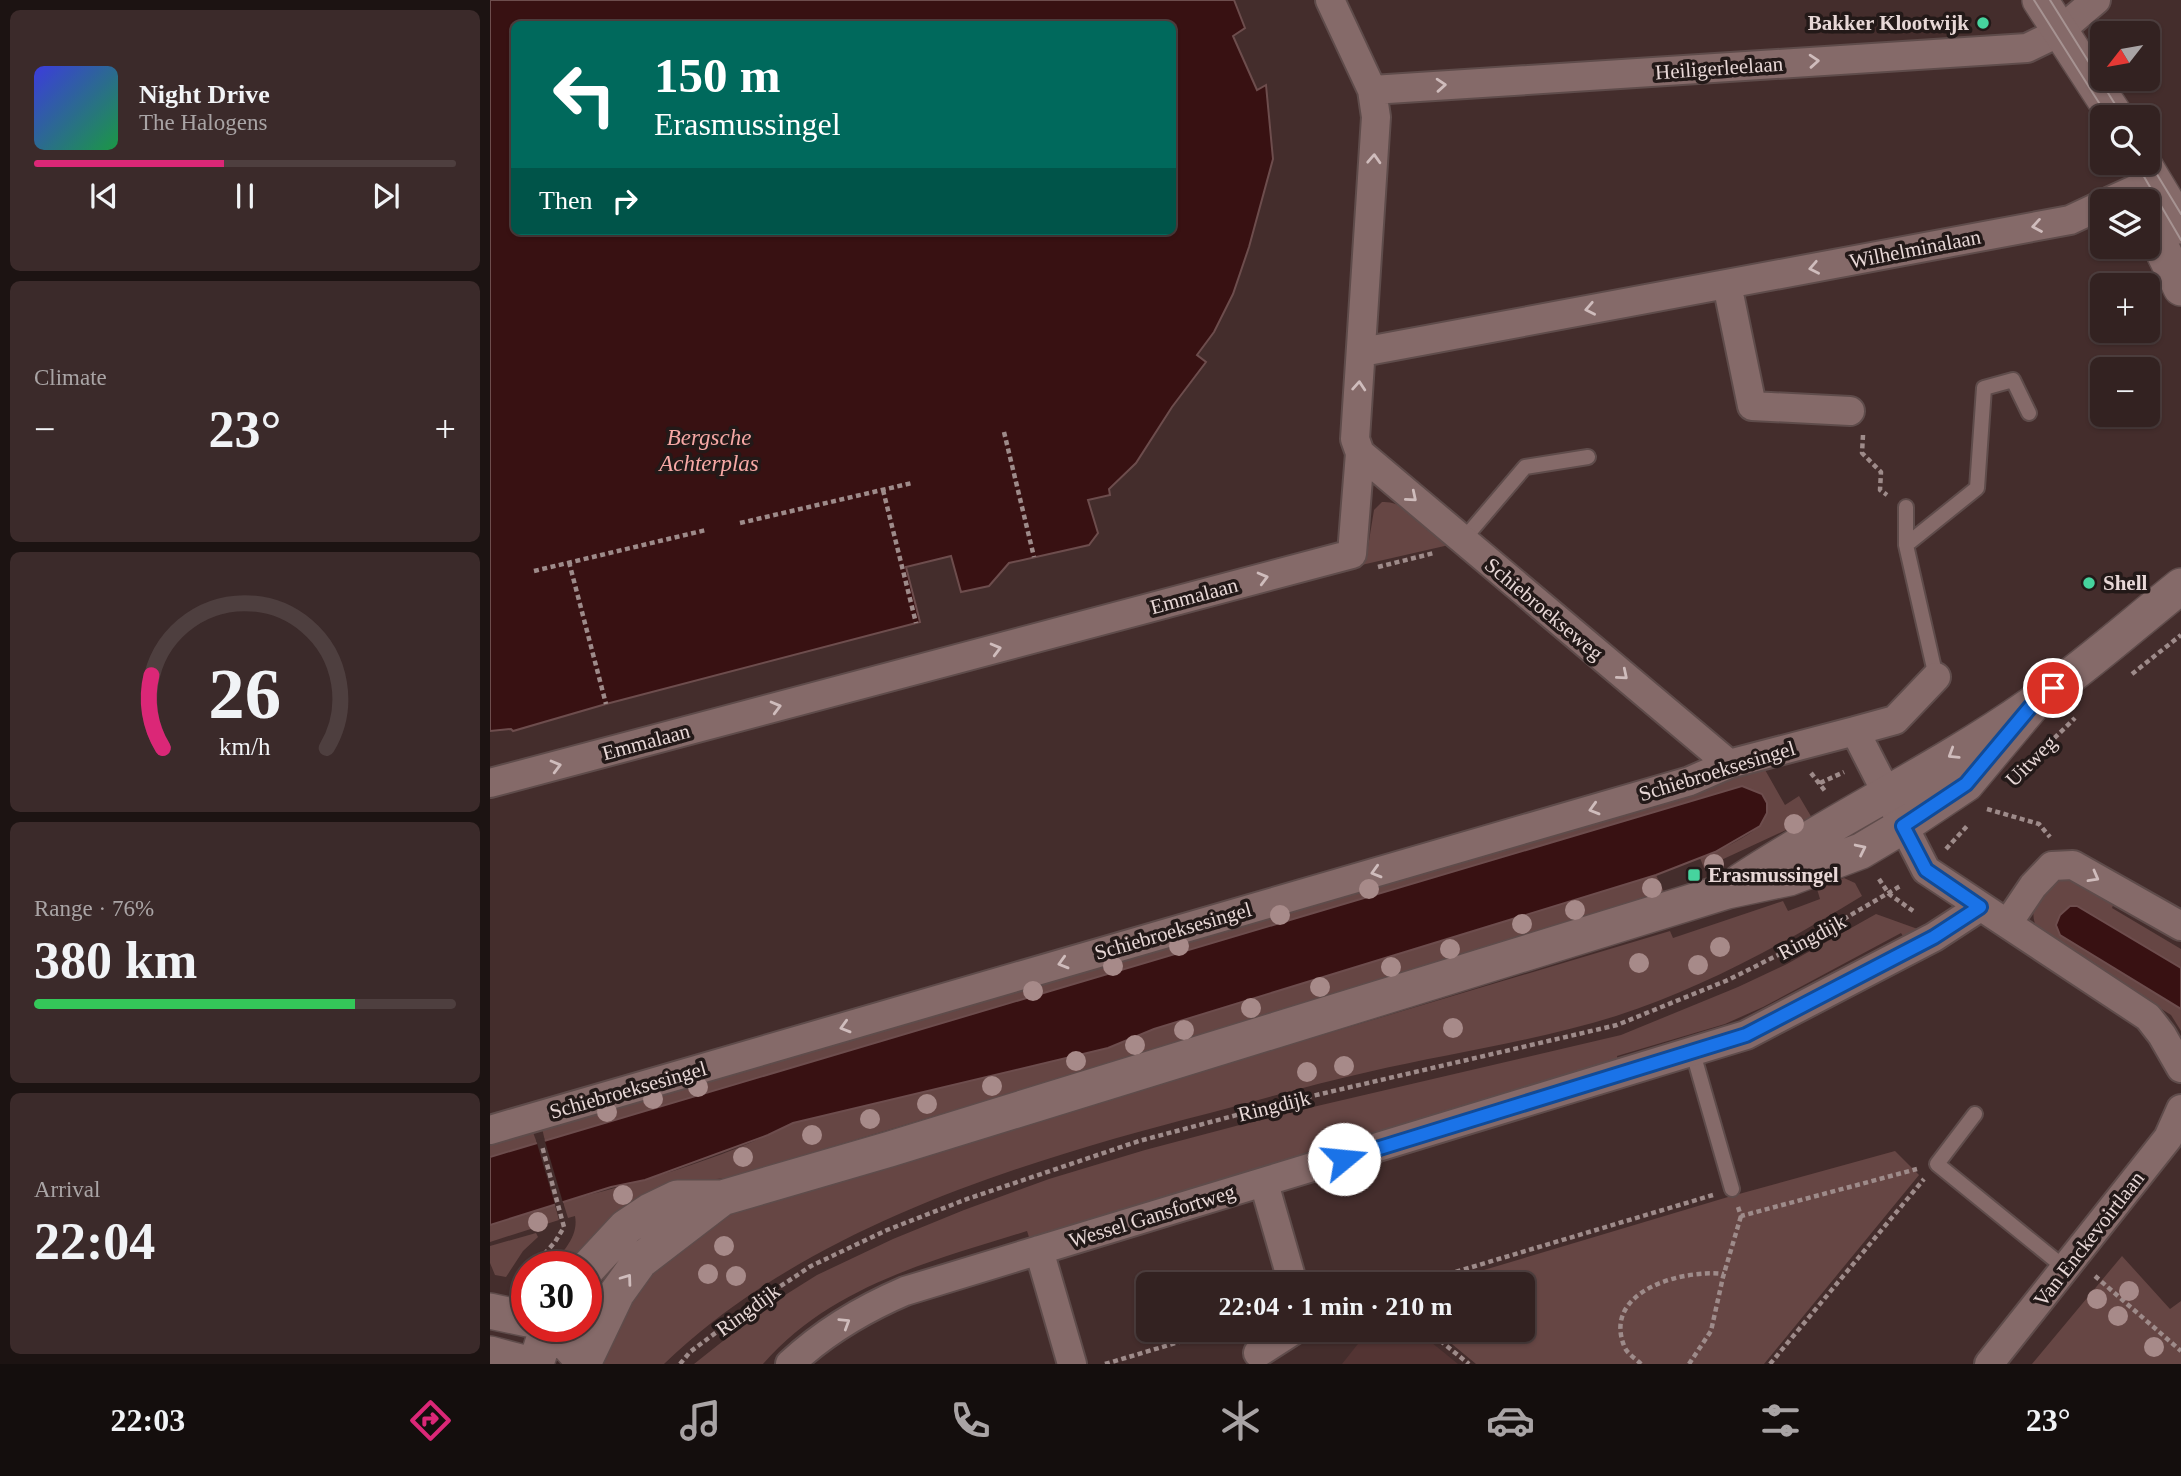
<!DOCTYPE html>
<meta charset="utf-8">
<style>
:root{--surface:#332221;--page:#3b2a2a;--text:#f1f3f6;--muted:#a9a4a5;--line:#4e3f3f;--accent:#db2777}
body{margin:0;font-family:"Times New Roman",serif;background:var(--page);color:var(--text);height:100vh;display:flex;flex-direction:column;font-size:26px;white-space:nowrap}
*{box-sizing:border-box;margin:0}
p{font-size:23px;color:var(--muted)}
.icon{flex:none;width:38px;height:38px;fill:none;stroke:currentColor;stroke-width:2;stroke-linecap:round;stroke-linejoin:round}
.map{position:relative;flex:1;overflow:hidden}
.details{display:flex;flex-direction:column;gap:10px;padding:10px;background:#1c1312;width:490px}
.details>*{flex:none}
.hud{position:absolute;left:21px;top:21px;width:665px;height:214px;border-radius:10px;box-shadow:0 2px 5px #0004,0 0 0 2px var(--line);background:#00695c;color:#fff;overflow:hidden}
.needle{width:46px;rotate:239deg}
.tools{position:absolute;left:1600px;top:21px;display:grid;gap:14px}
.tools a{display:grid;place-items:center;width:70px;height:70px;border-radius:10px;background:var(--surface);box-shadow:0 2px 5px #0004,0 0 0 2px var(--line);font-size:35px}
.speed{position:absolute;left:21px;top:1251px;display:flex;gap:14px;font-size:35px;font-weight:700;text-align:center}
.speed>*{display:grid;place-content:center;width:91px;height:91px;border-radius:50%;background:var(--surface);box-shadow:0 2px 5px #0004,0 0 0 2px var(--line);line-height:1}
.speed .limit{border:10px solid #d22;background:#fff;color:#111}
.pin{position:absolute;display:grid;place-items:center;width:60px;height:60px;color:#fff;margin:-30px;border:4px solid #fff;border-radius:50%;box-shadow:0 2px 7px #0007}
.me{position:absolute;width:77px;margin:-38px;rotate:73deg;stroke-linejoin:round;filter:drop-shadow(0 0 5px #0008)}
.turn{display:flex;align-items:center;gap:24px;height:147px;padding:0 28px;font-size:32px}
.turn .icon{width:91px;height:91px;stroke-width:2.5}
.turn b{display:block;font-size:49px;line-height:60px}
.then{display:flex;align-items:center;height:66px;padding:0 28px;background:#0003;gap:14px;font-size:26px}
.big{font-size:52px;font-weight:800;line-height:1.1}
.details .card{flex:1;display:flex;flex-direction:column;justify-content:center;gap:10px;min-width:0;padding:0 24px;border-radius:10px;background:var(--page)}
.details .dial{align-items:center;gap:0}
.dial svg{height:182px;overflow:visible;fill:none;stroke:var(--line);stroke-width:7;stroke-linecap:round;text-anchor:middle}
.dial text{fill:var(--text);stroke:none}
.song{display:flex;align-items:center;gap:21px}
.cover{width:84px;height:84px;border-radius:10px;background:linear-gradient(135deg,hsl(240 70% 55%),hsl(140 70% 35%))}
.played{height:7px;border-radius:4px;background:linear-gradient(90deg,var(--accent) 45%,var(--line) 45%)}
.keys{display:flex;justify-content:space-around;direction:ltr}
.heat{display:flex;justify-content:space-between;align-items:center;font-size:38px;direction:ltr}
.charge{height:10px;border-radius:5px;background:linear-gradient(90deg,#34c759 76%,var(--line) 0)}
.trip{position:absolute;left:646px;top:1272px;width:399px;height:70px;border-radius:10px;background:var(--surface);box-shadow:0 2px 5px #0004,0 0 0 2px var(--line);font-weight:800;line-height:70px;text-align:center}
.tab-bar{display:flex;height:112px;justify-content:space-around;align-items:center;background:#140e0d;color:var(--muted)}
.tab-bar .icon{width:49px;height:49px}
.tab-bar .active{color:var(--accent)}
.tab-bar b{font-size:32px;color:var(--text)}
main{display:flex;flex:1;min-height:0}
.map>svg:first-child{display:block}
</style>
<main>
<section class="details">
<div class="card">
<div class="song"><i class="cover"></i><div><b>Night Drive</b><p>The Halogens</p></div></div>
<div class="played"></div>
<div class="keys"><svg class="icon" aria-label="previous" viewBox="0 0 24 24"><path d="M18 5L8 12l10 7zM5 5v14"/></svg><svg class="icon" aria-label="pause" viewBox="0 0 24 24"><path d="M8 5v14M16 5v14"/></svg><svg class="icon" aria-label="next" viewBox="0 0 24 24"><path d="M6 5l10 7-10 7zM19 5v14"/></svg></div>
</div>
<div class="card"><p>Climate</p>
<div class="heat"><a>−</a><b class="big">23°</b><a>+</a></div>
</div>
<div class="card dial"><svg viewBox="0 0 100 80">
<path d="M14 69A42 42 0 1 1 86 69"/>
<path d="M14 69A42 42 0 0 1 9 37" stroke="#db2777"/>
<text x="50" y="56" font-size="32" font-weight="700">26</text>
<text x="50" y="72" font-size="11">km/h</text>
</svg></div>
<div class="card"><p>Range · 76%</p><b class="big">380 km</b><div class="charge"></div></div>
<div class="card"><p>Arrival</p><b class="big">22:04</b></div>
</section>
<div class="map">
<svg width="1691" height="1364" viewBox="0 0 1691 1364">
<rect width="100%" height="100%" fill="#442d2c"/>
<path fill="#533433" d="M879,1330H926L968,1364H852Z"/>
<path fill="#664644" d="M892,502C916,500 941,530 959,545L867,566L877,553L884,510Z
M1274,768L1295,805L1309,796L1322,818L1214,868L1210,858C1224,853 1262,835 1270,825C1276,819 1277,811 1277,803L1252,787L55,1141L51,1124Z
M1166,875L1175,894L1147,905L238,1178L204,1181L81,1267H59C72,1253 89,1237 85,1216L78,1218L73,1202C100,1194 128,1188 156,1179C205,1165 257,1146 303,1123L618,1048L664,1029Z
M1568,877L1586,878L1625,900L1622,908L1691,949V968L1587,906L1570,935L1691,1009V1031L1681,1015L1549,932C1534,907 1552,894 1568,877Z
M1354,878L1365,883L1372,896C1295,943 1213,988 1126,1016C1046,1041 960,1053 878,1072C825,1084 772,1099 720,1113C533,1161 316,1227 174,1364H109L134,1302L181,1244L247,1210L1180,931L1183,938L1293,901L1298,911L1330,899L1327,889Z
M1386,914L1436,932L1417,942L1411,933L1273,1007L1235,1024L1127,1056L1129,1067L541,1243L537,1231C441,1261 341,1286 273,1364H204L276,1307L327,1275L403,1239L474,1210L559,1179L655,1150L776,1118L1131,1035L1248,987L1297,964Z
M41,1127L47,1143L0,1157V1139Z
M1405,1151L1429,1175L1274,1364H986L945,1330H1032V1284H947L1238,1197Z
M65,1205L69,1220L0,1242V1225Z
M46,1233L48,1237L33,1251L16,1277L5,1275L0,1263V1246Z
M1632,1256L1680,1309L1691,1301V1364H1542Z"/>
<path fill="#381112" stroke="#6d4d4d" stroke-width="2" fill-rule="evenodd" d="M0,0H744L755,28L743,36L767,90L776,85L783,159L759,247L743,294L724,332L707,355L716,362L682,407L646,463L619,489L620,495L598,500L608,533L599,545L519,563L499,586L471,592L461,556L416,567L430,622L116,704L23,731L21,729L0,731ZM24,24H682V231H24Z
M1252,786L1272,794L1277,803V813L1270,826L1225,852L1166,875L664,1029L618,1048L303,1123L278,1135L155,1180L121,1187L0,1225V1157Z
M1580,906H1587L1691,968V1009L1570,935L1566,925L1570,915Z"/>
<path fill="#442d2c" d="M54,1138L74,1206L66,1208L46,1140Z"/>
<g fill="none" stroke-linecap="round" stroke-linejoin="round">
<defs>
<path id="service" d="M1416,507V545
M973,540L1035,467L1098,457
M1446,677L1416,545L1487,488L1494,388L1523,380L1539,413
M1203,1053L1242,1189
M1485,1114L1447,1164L1576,1269"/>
<path id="minor" d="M882,90L1537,48L1566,34L1606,0
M1620,201L1664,181
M1237,284L1262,406L1360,411
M872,352L1580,220L1612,205
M870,453L1239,764
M1446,677L1405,720L1365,731L1436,870L1658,1017L1672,1035L1691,1068
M0,783L862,554L870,453L865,439L886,117L882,90L840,0
M1518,923L1543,886L1562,866L1583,865L1691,926
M0,1130L1200,781L1239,764L1365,731
M774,1183L803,1284
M549,1250L582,1364
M768,1353L804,1330
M300,1364C334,1332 373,1309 415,1291L1256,1035L1444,937L1490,907
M1499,1364L1678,1138L1691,1109"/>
<path id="tertiary" d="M1550,0L1626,117
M1653,163L1691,226
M1657,218L1691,288
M1251,881C1345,819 1448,770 1541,705C1593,669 1641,626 1691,586
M96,1270L136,1227L160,1211L187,1198H232L400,1149L1237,891L1299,878L1371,851L1413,826L1476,784L1542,705
M0,1311L37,1319
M62,1326L93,1361
M0,1354L38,1364
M46,1364L58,1326
M93,1364L127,1293L150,1261L232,1198"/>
</defs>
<use href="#service" stroke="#5f4c4b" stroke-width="18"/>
<use href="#minor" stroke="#5f4c4b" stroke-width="32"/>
<use href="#tertiary" stroke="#5f4c4b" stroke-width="38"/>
<path stroke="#9e8b8a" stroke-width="4.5" stroke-dasharray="5 3.5" stroke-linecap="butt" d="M514,432L544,557
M1373,435L1372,453L1391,472L1390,490L1397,495
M393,490L426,623
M250,523L422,483
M79,562L116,704
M888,567L944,553
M44,571L216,530
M1642,674L1691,635
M1546,756L1585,718
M1321,773L1335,791
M1330,783L1354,772
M1497,809L1549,824L1560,837
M1456,849L1479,824
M1389,879L1399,894L1426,913
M1248,1207L1251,1216L1427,1169
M43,1267L65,1242L74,1227L52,1146
M1605,1276L1691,1351
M925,1284L1223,1195
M937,1330L979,1364
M190,1364L200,1352L268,1301L321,1266L397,1230L477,1199L649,1141L792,1103L1127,1025L1238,980L1318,940L1412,885
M615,1364L726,1331L744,1341
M1151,1364C1146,1359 1138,1354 1135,1348C1110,1291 1193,1269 1234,1274
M1199,1364L1221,1331L1233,1277L1251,1216
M1280,1364L1434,1179"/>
<use href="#service" stroke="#856a69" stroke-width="14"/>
<use href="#minor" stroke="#856a69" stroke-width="28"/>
<use href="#tertiary" stroke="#856a69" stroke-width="35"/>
<path stroke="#a69392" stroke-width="2" d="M1544,0L1618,117
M1560,0L1633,117
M1657,158L1691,214
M1646,163L1691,240"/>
</g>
<g fill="#a78a89">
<circle cx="1304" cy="824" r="10"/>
<circle cx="1224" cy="864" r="10"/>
<circle cx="1162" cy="888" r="10"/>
<circle cx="879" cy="889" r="10"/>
<circle cx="1085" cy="910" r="10"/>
<circle cx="790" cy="915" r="10"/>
<circle cx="1032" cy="924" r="10"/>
<circle cx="689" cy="946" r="10"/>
<circle cx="1230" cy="947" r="10"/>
<circle cx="960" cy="949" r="10"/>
<circle cx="1149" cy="963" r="10"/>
<circle cx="1208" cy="965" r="10"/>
<circle cx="623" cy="966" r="10"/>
<circle cx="901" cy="967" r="10"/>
<circle cx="830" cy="987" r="10"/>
<circle cx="543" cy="991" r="10"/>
<circle cx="761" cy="1008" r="10"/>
<circle cx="963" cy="1028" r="10"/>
<circle cx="694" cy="1030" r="10"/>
<circle cx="645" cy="1045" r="10"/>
<circle cx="586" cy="1061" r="10"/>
<circle cx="854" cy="1066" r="10"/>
<circle cx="817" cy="1072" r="10"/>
<circle cx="502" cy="1086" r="10"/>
<circle cx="208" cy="1087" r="10"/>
<circle cx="163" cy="1099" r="10"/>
<circle cx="437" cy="1104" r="10"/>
<circle cx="117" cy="1112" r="10"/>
<circle cx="380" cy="1119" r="10"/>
<circle cx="322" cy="1135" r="10"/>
<circle cx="253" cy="1157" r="10"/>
<circle cx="133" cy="1195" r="10"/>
<circle cx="48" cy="1222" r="10"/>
<circle cx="234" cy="1246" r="10"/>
<circle cx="218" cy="1274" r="10"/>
<circle cx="246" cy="1276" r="10"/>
<circle cx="1639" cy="1291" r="10"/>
<circle cx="1607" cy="1299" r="10"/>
<circle cx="1628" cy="1316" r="10"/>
<circle cx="1664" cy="1347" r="10"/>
</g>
<defs><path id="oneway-chevron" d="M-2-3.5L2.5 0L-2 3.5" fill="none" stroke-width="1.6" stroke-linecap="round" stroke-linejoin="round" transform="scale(1.75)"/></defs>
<g stroke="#cfbcbc">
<use href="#oneway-chevron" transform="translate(1324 61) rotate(-4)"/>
<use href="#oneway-chevron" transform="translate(951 85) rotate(-4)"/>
<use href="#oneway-chevron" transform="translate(884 159) rotate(-87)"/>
<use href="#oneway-chevron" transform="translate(1547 226) rotate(170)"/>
<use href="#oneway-chevron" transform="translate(1324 268) rotate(169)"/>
<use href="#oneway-chevron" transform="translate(1100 309) rotate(169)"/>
<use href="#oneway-chevron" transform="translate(869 386) rotate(-86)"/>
<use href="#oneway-chevron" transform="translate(922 497) rotate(40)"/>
<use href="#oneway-chevron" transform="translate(773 578) rotate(-15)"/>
<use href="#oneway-chevron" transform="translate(506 649) rotate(-15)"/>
<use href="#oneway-chevron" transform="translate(1133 675) rotate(40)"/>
<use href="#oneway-chevron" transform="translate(286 707) rotate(-15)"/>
<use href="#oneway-chevron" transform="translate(1463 754) rotate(148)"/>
<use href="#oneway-chevron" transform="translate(66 766) rotate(-15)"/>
<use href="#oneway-chevron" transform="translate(1104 809) rotate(164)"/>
<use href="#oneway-chevron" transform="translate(1371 849) rotate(-26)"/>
<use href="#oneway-chevron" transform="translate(886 872) rotate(164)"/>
<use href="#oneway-chevron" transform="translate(1604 877) rotate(29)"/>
<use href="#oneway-chevron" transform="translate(573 963) rotate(164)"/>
<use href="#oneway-chevron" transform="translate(355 1027) rotate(164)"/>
<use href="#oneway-chevron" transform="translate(137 1279) rotate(-54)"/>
<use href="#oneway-chevron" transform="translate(355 1323) rotate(-32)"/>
</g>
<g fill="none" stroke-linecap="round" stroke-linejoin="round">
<defs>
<path id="route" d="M854,1159L1256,1035L1444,937L1490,907L1436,870L1413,826L1476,784L1542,705L1563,688"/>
</defs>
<use href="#route" stroke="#114b97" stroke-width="18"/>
<use href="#route" stroke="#1a73e8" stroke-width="12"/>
</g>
<g fill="#46d49e" stroke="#231918" stroke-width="2.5">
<circle cx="1493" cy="23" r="7"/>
<circle cx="1599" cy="583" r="7"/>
<rect x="1197" y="868" width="14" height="14" rx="3.5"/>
</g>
<g text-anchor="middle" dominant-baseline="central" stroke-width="7" stroke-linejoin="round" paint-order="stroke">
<g font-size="21" font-weight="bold" fill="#e8d8d7" stroke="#231918" text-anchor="start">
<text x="1479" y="23" text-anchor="end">Bakker Klootwijk</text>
<text x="1613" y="583">Shell</text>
<text x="1218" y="875">Erasmussingel</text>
</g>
<g font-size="21" fill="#e8d8d7" stroke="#231918">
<text transform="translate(1229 68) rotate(-4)">Heiligerleelaan</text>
<text transform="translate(1425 249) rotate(-11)">Wilhelminalaan</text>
<text transform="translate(704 596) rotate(-15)">Emmalaan</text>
<text transform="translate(1054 609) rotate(40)">Schiebroekseweg</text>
<text transform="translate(156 742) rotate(-15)">Emmalaan</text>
<text transform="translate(1541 761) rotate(-45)">Uitweg</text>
<text transform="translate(1227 771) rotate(-17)">Schiebroeksesingel</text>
<text transform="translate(683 931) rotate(-16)">Schiebroeksesingel</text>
<text transform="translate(1322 937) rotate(-28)">Ringdijk</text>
<text transform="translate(138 1090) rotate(-16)">Schiebroeksesingel</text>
<text transform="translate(784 1106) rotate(-14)">Ringdijk</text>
<text transform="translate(662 1216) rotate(-17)">Wessel Gansfortweg</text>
<text transform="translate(1599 1239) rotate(-52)">Van Enckevoirtlaan</text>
<text transform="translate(258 1310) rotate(-36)">Ringdijk</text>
</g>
<g font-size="23" font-style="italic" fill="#f6a8a5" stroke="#231918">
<text x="219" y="437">Bergsche<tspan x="219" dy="26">Achterplas</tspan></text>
</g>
</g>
</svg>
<div class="tools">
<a><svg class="needle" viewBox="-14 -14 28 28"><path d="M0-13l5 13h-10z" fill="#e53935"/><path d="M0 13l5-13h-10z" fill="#a9a4a5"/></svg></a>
<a><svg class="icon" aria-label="search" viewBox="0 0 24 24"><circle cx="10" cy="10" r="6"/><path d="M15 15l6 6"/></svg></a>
<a><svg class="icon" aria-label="layers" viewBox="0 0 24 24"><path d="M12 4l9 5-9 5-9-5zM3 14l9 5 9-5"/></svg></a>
<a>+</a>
<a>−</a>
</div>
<div class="speed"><div class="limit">30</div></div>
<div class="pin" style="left:1563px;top:688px;background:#d93025"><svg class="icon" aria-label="arrive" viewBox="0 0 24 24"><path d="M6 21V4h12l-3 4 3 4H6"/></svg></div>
<svg class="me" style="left:854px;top:1159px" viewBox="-20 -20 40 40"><circle r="19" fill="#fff"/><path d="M0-13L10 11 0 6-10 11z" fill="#1a73e8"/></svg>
<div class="trip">22:04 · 1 min · 210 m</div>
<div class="hud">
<div class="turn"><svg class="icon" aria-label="left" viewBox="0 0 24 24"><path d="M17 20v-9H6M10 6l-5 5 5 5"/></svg><div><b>150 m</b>Erasmussingel</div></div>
<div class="then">Then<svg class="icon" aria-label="right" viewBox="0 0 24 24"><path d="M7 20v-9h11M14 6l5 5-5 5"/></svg></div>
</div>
</div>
</main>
<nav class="tab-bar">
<b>22:03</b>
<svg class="icon active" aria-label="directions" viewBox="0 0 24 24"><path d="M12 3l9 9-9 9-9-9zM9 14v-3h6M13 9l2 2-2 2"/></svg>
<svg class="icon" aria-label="music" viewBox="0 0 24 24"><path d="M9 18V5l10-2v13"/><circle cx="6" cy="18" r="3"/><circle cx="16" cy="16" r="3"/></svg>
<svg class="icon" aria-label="phone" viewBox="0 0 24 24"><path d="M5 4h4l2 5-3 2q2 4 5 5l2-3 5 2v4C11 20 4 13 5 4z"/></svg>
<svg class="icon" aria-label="climate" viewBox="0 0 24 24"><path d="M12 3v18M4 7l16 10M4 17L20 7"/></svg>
<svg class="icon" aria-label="car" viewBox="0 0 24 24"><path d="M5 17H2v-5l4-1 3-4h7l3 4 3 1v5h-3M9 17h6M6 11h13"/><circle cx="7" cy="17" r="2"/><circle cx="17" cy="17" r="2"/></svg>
<svg class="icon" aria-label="filters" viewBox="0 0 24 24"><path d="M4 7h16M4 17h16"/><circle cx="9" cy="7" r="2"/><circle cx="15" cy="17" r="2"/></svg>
<b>23°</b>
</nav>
